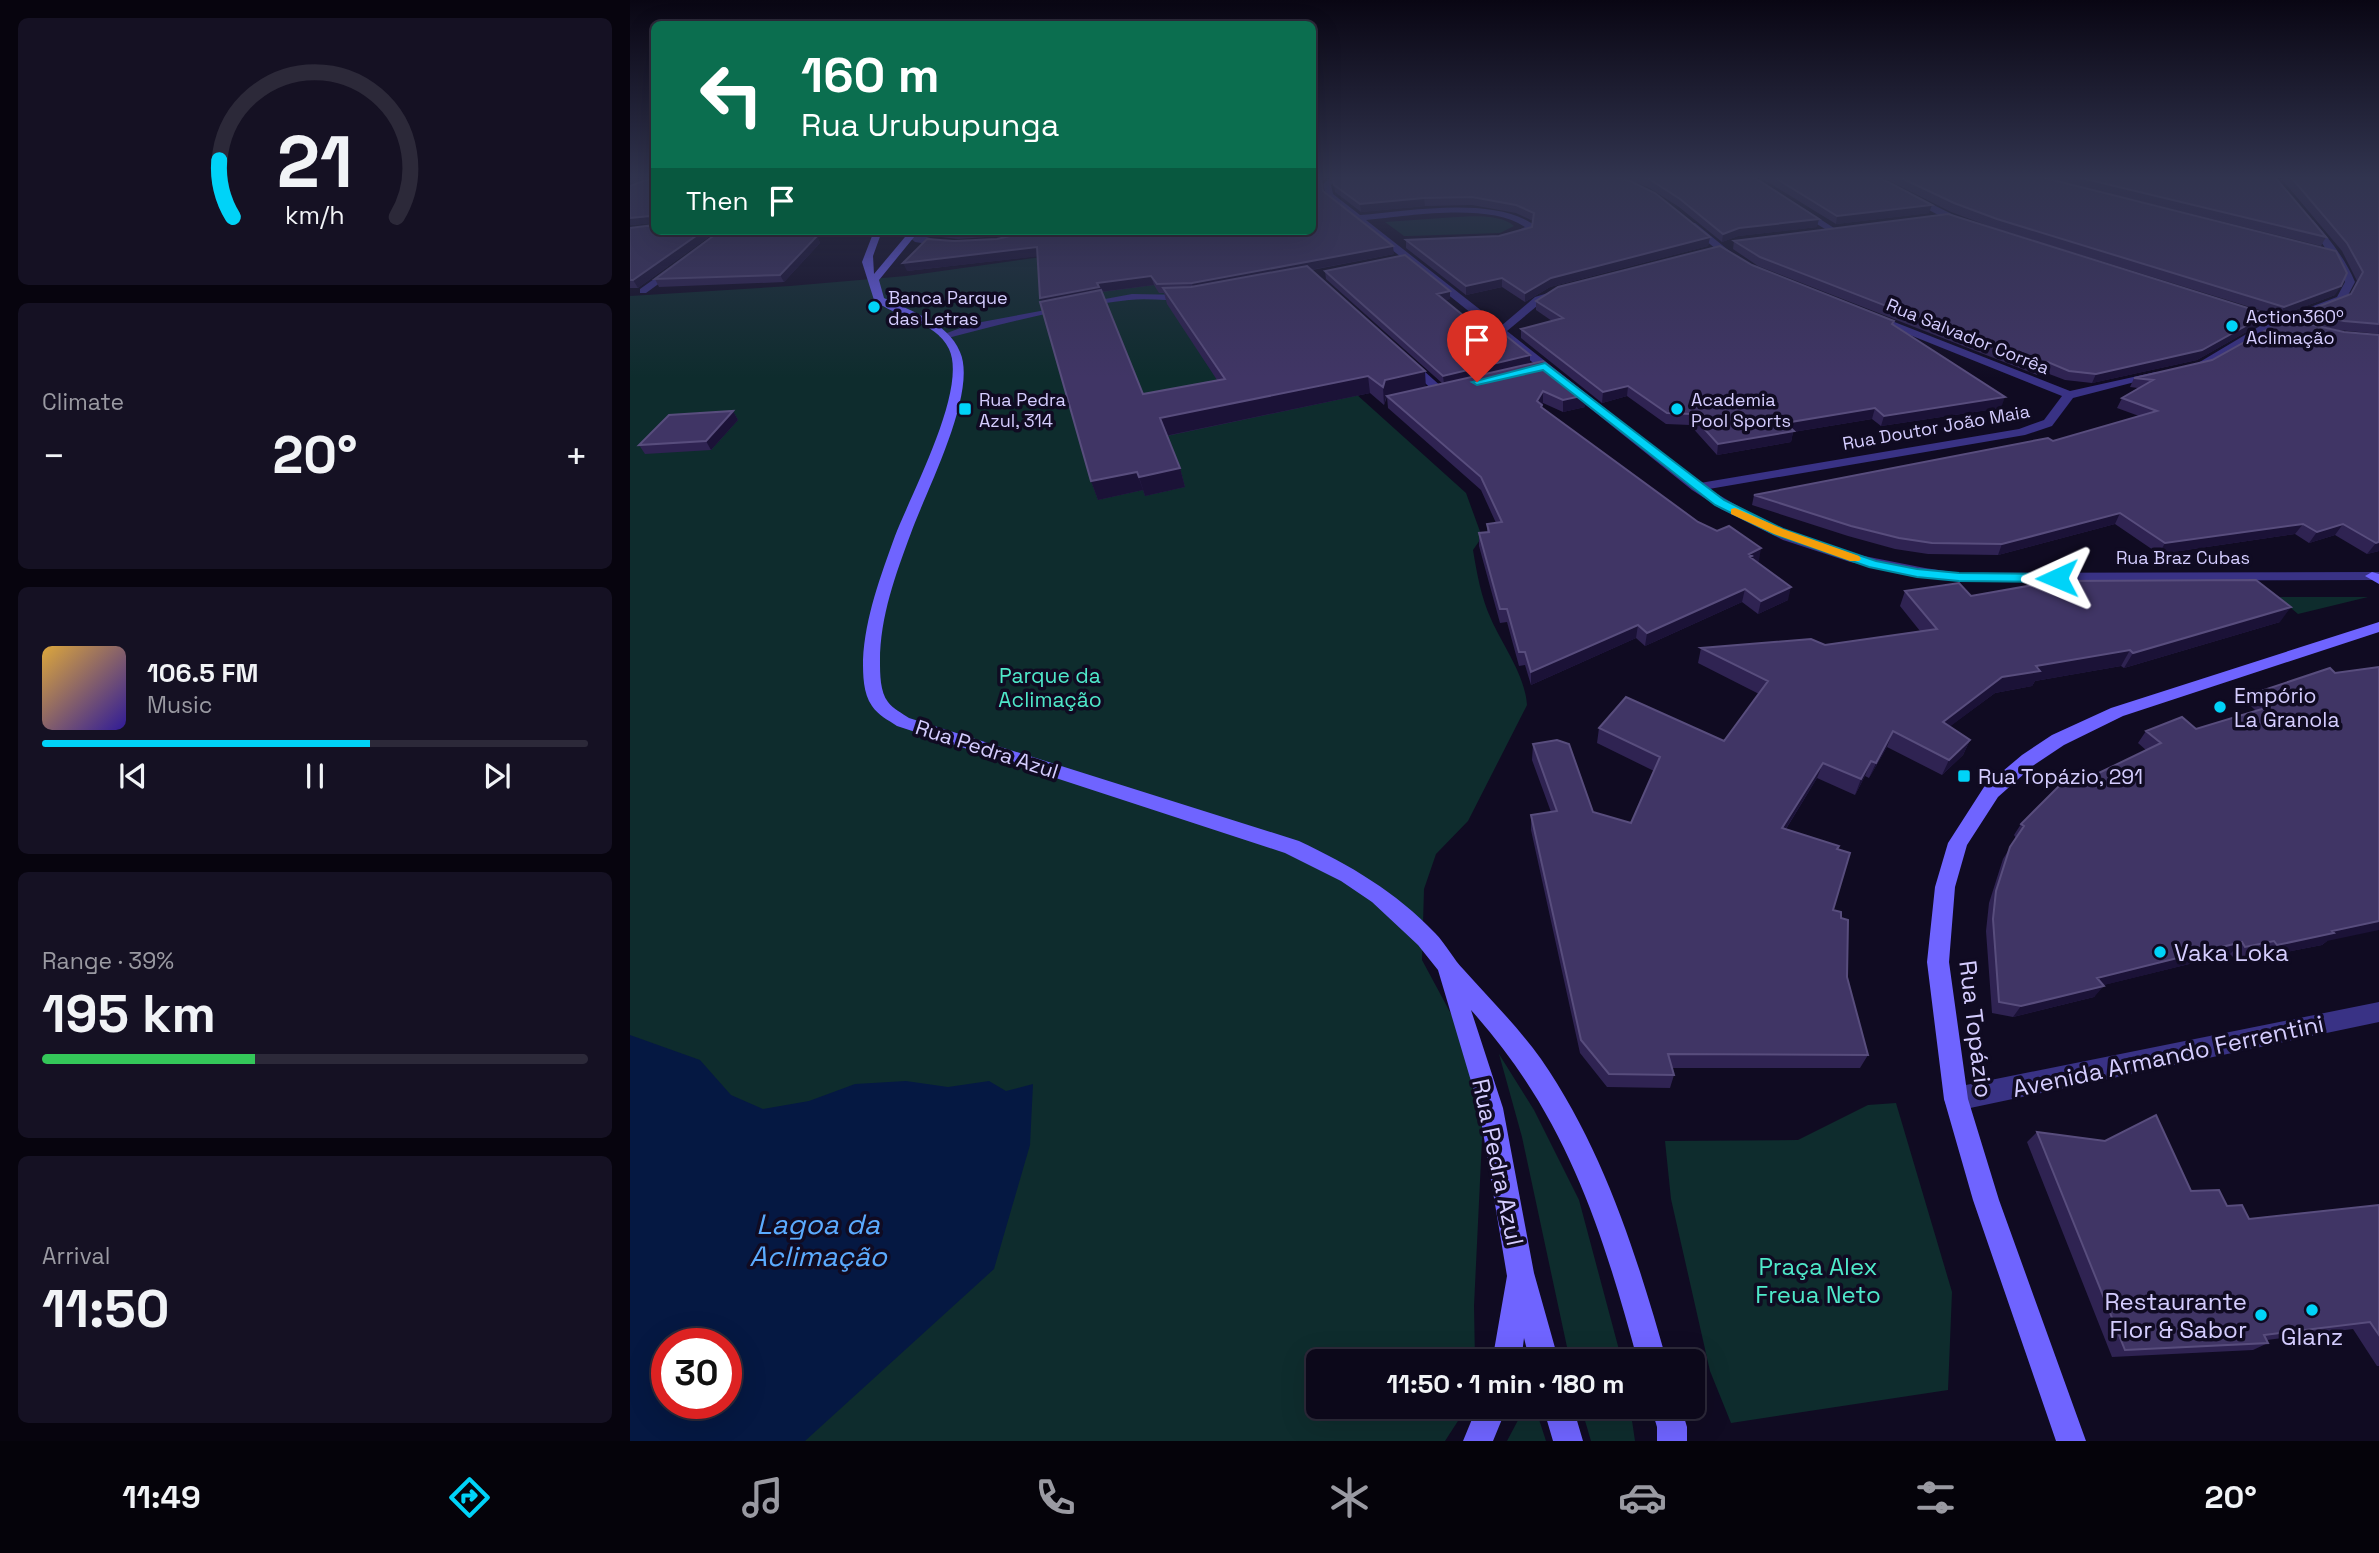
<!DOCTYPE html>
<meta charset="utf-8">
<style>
:root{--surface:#0c081a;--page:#151123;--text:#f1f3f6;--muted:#9a9aa2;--line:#2c2939;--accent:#00d3f8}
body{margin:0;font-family:"Space Grotesk",sans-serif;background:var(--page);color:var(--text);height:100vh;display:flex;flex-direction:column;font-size:26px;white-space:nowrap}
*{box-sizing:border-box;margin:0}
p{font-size:23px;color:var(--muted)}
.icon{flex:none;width:38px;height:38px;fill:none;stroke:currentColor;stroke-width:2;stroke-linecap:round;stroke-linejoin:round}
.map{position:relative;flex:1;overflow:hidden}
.details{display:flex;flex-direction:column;gap:18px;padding:18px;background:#07040e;width:630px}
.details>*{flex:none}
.guide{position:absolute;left:21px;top:21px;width:665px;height:214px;border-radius:10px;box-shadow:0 7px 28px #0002,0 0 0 2px var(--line);background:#0b6e4f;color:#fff;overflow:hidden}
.speed{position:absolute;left:21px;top:1328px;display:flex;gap:14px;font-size:35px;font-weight:700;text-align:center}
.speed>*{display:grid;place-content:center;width:91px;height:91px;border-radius:50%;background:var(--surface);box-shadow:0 7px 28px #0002,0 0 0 2px var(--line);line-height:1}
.speed .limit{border:10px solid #d22;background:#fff;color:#111}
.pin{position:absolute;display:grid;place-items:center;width:60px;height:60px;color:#fff;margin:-72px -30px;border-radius:50% 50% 50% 0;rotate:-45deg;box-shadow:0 0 7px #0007}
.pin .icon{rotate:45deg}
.me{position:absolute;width:77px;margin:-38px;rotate:269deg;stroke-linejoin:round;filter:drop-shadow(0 0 5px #0008)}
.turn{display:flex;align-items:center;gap:24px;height:147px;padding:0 35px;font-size:32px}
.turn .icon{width:91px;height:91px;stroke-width:2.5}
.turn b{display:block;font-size:49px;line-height:60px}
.then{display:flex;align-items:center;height:66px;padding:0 35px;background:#0003;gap:14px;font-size:26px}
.big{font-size:52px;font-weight:800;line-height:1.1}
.details .widget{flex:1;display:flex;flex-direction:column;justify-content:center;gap:10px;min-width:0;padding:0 24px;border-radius:10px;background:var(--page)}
.details .dial{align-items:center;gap:0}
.dial svg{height:182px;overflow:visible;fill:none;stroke:var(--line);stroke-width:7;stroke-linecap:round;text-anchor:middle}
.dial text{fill:var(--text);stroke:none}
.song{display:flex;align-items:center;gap:21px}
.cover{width:84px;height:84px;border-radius:10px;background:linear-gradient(135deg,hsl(40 70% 55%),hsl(250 70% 35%))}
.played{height:7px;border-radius:4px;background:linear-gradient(90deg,var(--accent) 60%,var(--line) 60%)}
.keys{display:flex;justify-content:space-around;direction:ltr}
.heat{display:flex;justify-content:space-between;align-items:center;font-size:38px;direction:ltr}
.charge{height:10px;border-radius:5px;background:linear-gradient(90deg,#34c759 39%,var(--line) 0)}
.trip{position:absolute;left:676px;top:1349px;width:399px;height:70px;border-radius:10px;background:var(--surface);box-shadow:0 7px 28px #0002,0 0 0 2px var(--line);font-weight:800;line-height:70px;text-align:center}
.tabs{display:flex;height:112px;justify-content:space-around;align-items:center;background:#05030a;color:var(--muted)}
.tabs .icon{width:49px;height:49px}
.tabs .on{color:var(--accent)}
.tabs b{font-size:32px;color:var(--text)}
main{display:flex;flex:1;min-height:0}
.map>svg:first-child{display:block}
</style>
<main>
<section class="details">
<div class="widget dial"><svg viewBox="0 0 100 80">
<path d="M14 69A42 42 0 1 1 86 69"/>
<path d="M14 69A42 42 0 0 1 8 44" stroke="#00d3f8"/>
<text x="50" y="56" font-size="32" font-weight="700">21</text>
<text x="50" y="72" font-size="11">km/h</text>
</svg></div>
<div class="widget"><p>Climate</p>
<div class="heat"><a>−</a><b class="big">20°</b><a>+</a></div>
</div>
<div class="widget">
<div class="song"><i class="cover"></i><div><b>106.5 FM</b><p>Music</p></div></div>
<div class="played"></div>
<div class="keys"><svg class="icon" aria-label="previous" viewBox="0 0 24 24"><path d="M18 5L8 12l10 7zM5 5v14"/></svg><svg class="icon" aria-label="pause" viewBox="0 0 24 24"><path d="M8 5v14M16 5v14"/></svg><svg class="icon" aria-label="next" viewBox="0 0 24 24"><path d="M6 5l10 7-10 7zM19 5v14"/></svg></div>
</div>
<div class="widget"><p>Range · 39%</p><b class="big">195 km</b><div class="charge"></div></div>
<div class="widget"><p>Arrival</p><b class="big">11:50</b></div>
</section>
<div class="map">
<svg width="1749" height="1441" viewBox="0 0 1749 1441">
<rect width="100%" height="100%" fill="#100b22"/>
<path fill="#0e2c2d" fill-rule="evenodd" d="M812,218C832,217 869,212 884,226L870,233L779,236H774L755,222Z
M711,220L605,285L836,493L852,537L843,550C847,574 851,597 861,619C873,646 895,675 897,705L838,821L806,854L794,889L792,960L855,1077L844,1306L845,1361L688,1362V1407H837L815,1441H0V296L160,286L276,276L433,254L682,231ZM37,1344H96V1404H37Z
M1648,597H1738L1668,614Z
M869,1054L904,1110L949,1200L992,1361H940L892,1137Z
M1266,1103L1322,1292L1318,1390L1101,1423L1080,1371L1041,1199L1035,1141L1168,1140L1238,1105Z
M895,1407H905L916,1441H877Z
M951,1407H1000L1005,1441H961Z"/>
<path fill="#051842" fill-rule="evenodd" d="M0,1035L70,1060L101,1095L133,1109L179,1101L225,1084L276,1081L318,1087L359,1081L376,1091L403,1084L400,1145L364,1269L175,1441H0ZM37,1344H96V1404H37Z"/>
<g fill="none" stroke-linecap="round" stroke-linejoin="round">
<path fill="#393285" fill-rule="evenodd" d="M702,176H711L701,185L703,194L730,215C778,211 861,196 903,224L901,233L881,240L877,237L878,235L895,227C859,202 778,216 736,220L871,326L905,297L931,289V293L913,301L877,331L1070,483L1389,429L1414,420L1432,396L1240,319L1239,317L1244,314L1440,391L1526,372L1532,375L1443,398L1422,426L1395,435L1079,489L1131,520L1163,534L1229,555L1295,568L1329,573L1749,572V580L1329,581L1295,577L1220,562L1153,540L1091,509L1062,490L696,197L693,184Z
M1235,176H1245L1340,223L1336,226L1314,218Z
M1167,208H1173L1207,230L1200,232L1167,212Z
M1677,220H1683C1699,239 1715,258 1725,282L1715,301L1638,330L1576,367L1556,370V366L1568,363L1630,326L1707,297L1715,282L1712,274Z
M1059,223H1065L1108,258V262H1102L1059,227Z
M282,233L322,244L318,247L285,242L278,236Z
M41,267L49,269L16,293H10V289Z
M502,294L558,295L563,298L558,301C539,301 518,298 499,300C437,307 374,323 314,339L309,336L341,324Z
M775,361H783L814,389V393H806L775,365Z
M1749,1002V1022L1326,1111L1317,1107L1314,1099L1317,1091L1326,1087Z"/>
<path fill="#6f64ff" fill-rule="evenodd" d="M244,231H252L243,256L244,274L280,231H289L249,280L254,298C280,311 318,322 330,352C348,392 296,491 281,533C266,573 250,617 250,661C250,674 250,692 258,702C263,709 272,713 279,718L669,841C720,865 766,892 805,933C816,944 823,959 834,970C860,999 888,1027 911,1059C974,1150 1007,1256 1037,1362H1008C971,1226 936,1116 841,1010L873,1108L904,1273L929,1362H900L894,1338L891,1362H862L877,1276L849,1108L808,970L788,945L742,902L711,881L655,853L267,726C258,720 248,715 242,706C233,693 233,675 233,660C235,617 251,575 265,536C281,494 338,389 319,349C305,320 266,318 244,300L232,262Z
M1742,572L1749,574V584L1735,576Z
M1749,622V632L1493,716L1434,745L1404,765L1368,797L1337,845L1325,887L1319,962L1338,1099L1369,1200L1456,1441H1426L1343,1200L1314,1099L1297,962L1305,887L1318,843L1354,787L1392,755L1422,735L1481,708Z
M847,1407H877L863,1441H833Z
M913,1407H943L953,1441H923Z
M1021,1407H1051L1057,1427V1441H1027V1427Z"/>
</g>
<path fill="#2f2352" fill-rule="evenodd" d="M0,176H24V231H87L8,288H0V228L24,225L23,223L0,225L21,178V176L0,186Z
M682,176H698L692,182L693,191L764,254L682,270L796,387L813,384L696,279L695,271L820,299L814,300L861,338L900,355V364L956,395L955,407L933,412L913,403L912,408L1068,522L1129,561L1127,562L1158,600L1128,614L1112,602L1015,646L1006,638L901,685L895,665L889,666L877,622L870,623L849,546V533L857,532V524L866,523L851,490L758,408L757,397L754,405L740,393L537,436L550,468L555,487L515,496L513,490L468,500L461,481L411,302L408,256L277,271L324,241L367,239ZM524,285L529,293H534L537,304L587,380L513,394L472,292Z
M985,176H1122L1187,227L1108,236L1092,242L1049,207L1018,187L1001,181L1080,237L1078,246L920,287L895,302L872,287L836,295L776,248V240L869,236L902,227L903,221L886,213L842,205L795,206L731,212L705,192L703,178L998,180Z
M1128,176H1247L1299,213L1206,224Z
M1250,176H1407L1705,295L1649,316L1364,228L1321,212Z
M1408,176H1644L1696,237L1691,246Z
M1649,176H1749V334L1708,330L1668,321L1674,312L1720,295L1727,281L1712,251Z
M90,231H195L187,236L190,243L154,282L29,287L25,279Z
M304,231H389L356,237L328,239L311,237L310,234L305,233Z
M1104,241L1637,314L1632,323L1567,360L1462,383L1435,380L1414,372L1407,375L1128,266L1103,249Z
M1122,265L1264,321L1263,324L1371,408L1251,426L1242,419L1163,432L1161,442L1087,455L1060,425L1036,424L997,396L972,403L891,338V329L922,321L906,310V301Z
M1714,332L1749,335V551L1737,554L1705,535L1679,543L1665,534L1529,554L1485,524L1368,555L1298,554L1265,549L1218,536L1122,505L1124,495L1423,441L1509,416L1487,408L1492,398L1508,388L1500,387L1504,378Z
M103,411L108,420L81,450L15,454L9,445Z
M1275,591L1650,622L1494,668L1491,666L1405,681L1402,686L1365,693L1320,726L1340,740L1333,755L1312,775L1257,747L1239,778L1235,776L1225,795L1187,778L1156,829L1207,850L1203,910L1211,918L1217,977L1238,1055L1230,1068H1042L1044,1075L1040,1088L977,1087L950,1053L901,830V815L921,812L902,760L903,744L963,812L1001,823L1024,771L967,743L969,728L1094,741L1129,694L1068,663L1071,648L1195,645L1290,631L1270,606Z
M1700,668L1697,941L1692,945L1636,956L1633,953L1604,958L1600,954L1473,985L1464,997L1383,1017L1362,1013L1356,931L1359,903L1373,859L1386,838L1384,835L1391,824L1448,783L1516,750L1508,743L1516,731L1566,729L1626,711L1619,704L1628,692Z
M1407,1132L1597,1206L1619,1219L1749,1205V1366H1747L1723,1329L1637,1340L1638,1343L1623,1350L1482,1357L1397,1142Z"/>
<path fill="#1b1237" d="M4,176H22L0,186V178Z
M690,176H698L691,182Z
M794,198L795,206L731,212L730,204Z
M1302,205L1299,213L1206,224L1207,216Z
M20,216L24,223L0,225V218Z
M1189,219L1187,227L1108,236L1092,242L1093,234L1109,228Z
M73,231H87L8,288L3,280Z
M180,231H195L187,236L190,243L154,282L150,275L172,236Z
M354,231H389L356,237Z
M1080,237L1078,246L920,287L895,302V293L921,278Z
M763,246L764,254L564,292L562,283Z
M407,247L410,256L277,271L273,263Z
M521,276L524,285L470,292L413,307L410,298L467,283Z
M872,278V287L836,295V286Z
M1711,286L1705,295L1649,316L1654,307Z
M820,291V299L807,302V294Z
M1637,314L1632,323L1567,360L1462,383L1466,374Z
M900,355V364L814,384L813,376Z
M1418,362L1414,372L1407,375L1411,366Z
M795,371L796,389L756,397L754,405L753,387L755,380Z
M738,376L740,393L535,436L530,418Z
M998,386L997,396L972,403L973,392Z
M913,391V403L907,413V401Z
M956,395L955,407L933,412V400Z
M1375,397L1371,408L1251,426L1254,416Z
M1245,408L1242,419L1163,432L1161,442L1087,455L1088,444L1155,423Z
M103,411L108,420L81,450L76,441Z
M550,468L555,487L515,496L509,477Z
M507,472L513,490L468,500L461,481Z
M1490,513L1485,524L1368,555L1372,544Z
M1673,524L1665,534L1529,554L1535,543Z
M1713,524L1705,535L1679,543L1687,532Z
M1749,542V551L1737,554L1746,543Z
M1131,548L1129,561L1121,565L1119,554Z
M1161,587L1158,600L1128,614L1131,601Z
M1115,589L1112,602L1015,646L1017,633Z
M1661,607L1650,622L1494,668L1503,653Z
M1008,625L1006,638L901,685V672Z
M1500,650L1491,666L1405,681L1402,686L1365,693L1306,737L1313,722L1372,677L1406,666Z
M1263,731L1257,747L1239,778L1246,763Z
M1340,740L1333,755L1312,775L1319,760Z
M1241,761L1235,776L1225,795L1231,779Z
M1193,763L1187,778L1147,843L1152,828Z
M1749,921V930L1697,941L1692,945L1636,956L1647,945L1702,931Z
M1612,942L1600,954L1458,989L1467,978Z
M1474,986L1464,997L1383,1017L1391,1006Z"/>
<path fill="#403565" stroke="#584d7d" stroke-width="2" d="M21,176H24V231H73L3,280H0V228L24,225L20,216L0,218V186L21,178Z
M682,176H691L693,191L763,246L562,283L527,284L521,276L467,283L469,287L410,298L407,247L273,263L297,239L324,241L367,239L403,231H682Z
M705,176H982L1000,181L1025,193L1080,237L921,278L895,293L872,278L836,286L776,240L869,236L902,227L904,213L886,205L842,197L794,198L730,204L704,185L703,178Z
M1009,176H1122L1189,219L1109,228L1093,234L1050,199L1019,179Z
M1142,176H1247L1302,205L1207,216Z
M1267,176H1407L1706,251L1717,273L1711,286L1654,307L1367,219L1324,203Z
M1443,176H1644L1696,237Z
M1660,176H1749V324L1714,321L1674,312L1721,294L1733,272L1717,243Z
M1318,214L1637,314L1572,350L1466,374L1439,371L1418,362L1411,366L1130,257L1104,241Z
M90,231H180L172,236H187L150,275L25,279Z
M1090,246L1122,265L1264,321L1262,324L1375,397L1254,416L1245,408L1155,423L1164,431L1088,444L1061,414L1037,413L998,386L973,392L891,329L933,318L906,301L928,287Z
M775,255L820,291L807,294L861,338L874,334L900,355L813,376L695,271Z
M677,266L795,371L755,380L753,387L738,376L530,418L550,468L509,477L507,472L461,481L410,302L471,290L513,394L595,379L533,288L561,287Z
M1656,319L1714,332L1749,335V542L1746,543L1713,524L1687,532L1673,524L1535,543L1490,513L1372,544L1302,543L1269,538L1221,526L1124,495L1418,438L1423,441L1527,411L1492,398L1523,380L1504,378L1582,360Z
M913,361L956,395L933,400L913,391L907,401L912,405L911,407L1068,522L1087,531L1099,526L1131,548L1119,554L1122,556L1120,557L1161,587L1131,601L1115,589L1017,633L1008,625L901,672L895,652H889L877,609H870L849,533L859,532L857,524L872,522L851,477L757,396Z
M103,411L76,441L9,445L39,415Z
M1626,580L1661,607L1503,653L1500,650L1406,666L1410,671L1372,677L1313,722L1340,740L1319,760L1263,731L1246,763L1241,761L1231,779L1193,763L1152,828L1209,846L1207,849L1220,853L1203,910L1211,912V918L1218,920L1217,977L1238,1055L1038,1054L1044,1075L979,1074L951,1040L901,815L927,811L903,744L927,740L939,744L963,812L1001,823L1030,757L969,728L996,697L1094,741L1138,681L1071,648L1181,639L1195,645L1307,629L1275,591L1329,583L1341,596L1426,581Z
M1749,667V921L1702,931L1704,933L1647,945L1644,941L1615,947L1612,942L1467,978L1474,986L1391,1006L1369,1002L1363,919L1366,891L1380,847L1394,826L1391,824L1439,776L1448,783L1531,743L1516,731L1552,717L1566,729L1642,706L1628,692L1700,668L1705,673Z
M1526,1115L1561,1191L1589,1190L1597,1206L1612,1205L1619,1219L1749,1205V1335L1740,1322L1634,1335L1638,1343L1495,1350L1407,1132L1475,1141Z"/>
<linearGradient id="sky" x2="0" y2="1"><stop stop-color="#090613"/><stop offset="0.47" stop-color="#31344f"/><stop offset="1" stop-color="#31344f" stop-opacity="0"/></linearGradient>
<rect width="1749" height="378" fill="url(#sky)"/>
<path fill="#00d3f8" stroke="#0089a1" stroke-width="2" d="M915,363L1094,500L1153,529L1246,561L1287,569L1329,573L1427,574L1434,578L1427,582L1329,581L1287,577L1239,567L1144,534L1085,505L913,370L847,385L842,382Z"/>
<path fill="#f59e0b" d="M1105,508L1153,529L1229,556L1231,559L1229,561H1220L1144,534L1101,514V509Z"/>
<g fill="#00d3f8" stroke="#100b22" stroke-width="2.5">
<circle cx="244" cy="307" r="7"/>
<circle cx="1602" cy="326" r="7"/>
<rect x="328" y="402" width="14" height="14" rx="3.5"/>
<circle cx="1047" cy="409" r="7"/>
<circle cx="1590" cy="707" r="7"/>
<rect x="1327" y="769" width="14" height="14" rx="3.5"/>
<circle cx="1530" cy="952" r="7"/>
<circle cx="1682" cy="1310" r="7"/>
<circle cx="1631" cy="1315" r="7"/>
</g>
<g text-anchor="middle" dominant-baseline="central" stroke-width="7" stroke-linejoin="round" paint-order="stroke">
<g font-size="18" fill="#d5cdff" stroke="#100b22" text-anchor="start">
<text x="258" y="297">Banca Parque<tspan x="258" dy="21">das Letras</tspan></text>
<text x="1616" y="316">Action360º<tspan x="1616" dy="21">Aclimação</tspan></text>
<text x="349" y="399">Rua Pedra<tspan x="349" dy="21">Azul, 314</tspan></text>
<text x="1061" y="399">Academia<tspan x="1061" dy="21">Pool Sports</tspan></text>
</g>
<g font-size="18" fill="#d5cdff" stroke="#100b22">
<text transform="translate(1338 336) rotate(22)">Rua Salvador Corrêa</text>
<text transform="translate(1306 427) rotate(-10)">Rua Doutor João Maia</text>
<text x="1553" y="557">Rua Braz Cubas</text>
</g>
<g font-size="21" fill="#4fe9ca" stroke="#100b22">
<text x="420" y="675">Parque da<tspan x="420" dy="24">Aclimação</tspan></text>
</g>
<g font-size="21" fill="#d5cdff" stroke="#100b22" text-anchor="start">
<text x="1604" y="695">Empório<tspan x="1604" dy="24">La Granola</tspan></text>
<text x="1348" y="776">Rua Topázio, 291</text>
</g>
<g font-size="21" fill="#d5cdff" stroke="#100b22">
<text transform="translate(357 749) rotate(18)">Rua Pedra Azul</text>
</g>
<g font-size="24" fill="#d5cdff" stroke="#100b22" text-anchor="start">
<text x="1544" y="952">Vaka Loka</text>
<text x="1617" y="1301" text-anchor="end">Restaurante<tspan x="1617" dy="28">Flor &amp; Sabor</tspan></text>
<text x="1682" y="1336" text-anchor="middle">Glanz</text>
</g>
<g font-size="24" fill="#d5cdff" stroke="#100b22">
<text transform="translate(1346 1029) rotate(83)">Rua Topázio</text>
<text transform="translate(1538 1056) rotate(-12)">Avenida Armando Ferrentini</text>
<text transform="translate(868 1162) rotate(78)">Rua Pedra Azul</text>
</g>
<g font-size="24" fill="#4fe9ca" stroke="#100b22">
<text x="1188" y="1266">Praça Alex<tspan x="1188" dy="28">Freua Neto</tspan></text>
</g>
<g font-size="28" font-style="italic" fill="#5babff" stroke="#100b22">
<text x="188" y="1224">Lagoa da<tspan x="188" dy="32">Aclimação</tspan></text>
</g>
</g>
</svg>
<div class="speed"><div class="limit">30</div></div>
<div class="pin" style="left:847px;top:382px;background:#d93025"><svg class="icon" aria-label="arrive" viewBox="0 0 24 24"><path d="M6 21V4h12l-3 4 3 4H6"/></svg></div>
<svg class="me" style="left:1427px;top:578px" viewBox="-20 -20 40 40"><path d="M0-17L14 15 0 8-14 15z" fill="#00d3f8" stroke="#fff" stroke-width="4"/></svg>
<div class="trip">11:50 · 1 min · 180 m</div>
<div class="guide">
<div class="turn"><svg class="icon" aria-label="left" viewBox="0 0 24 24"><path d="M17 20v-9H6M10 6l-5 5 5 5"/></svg><div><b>160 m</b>Rua Urubupunga</div></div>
<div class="then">Then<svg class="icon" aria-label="arrive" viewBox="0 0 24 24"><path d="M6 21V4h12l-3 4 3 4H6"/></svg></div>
</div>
</div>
</main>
<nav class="tabs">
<b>11:49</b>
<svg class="icon on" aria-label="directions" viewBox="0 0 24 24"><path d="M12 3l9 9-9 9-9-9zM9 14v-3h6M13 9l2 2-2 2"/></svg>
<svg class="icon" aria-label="music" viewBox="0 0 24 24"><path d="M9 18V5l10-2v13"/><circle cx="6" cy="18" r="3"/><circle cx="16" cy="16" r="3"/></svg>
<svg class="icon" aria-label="phone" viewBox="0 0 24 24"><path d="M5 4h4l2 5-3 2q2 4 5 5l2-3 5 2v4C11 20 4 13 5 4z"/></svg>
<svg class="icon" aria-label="climate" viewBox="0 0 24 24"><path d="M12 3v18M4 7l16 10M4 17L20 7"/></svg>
<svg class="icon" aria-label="car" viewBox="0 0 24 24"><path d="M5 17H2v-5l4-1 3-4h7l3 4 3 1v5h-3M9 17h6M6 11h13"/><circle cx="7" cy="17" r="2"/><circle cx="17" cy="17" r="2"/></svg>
<svg class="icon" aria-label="filters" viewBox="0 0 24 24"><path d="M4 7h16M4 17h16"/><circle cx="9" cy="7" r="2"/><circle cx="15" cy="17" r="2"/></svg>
<b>20°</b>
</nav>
